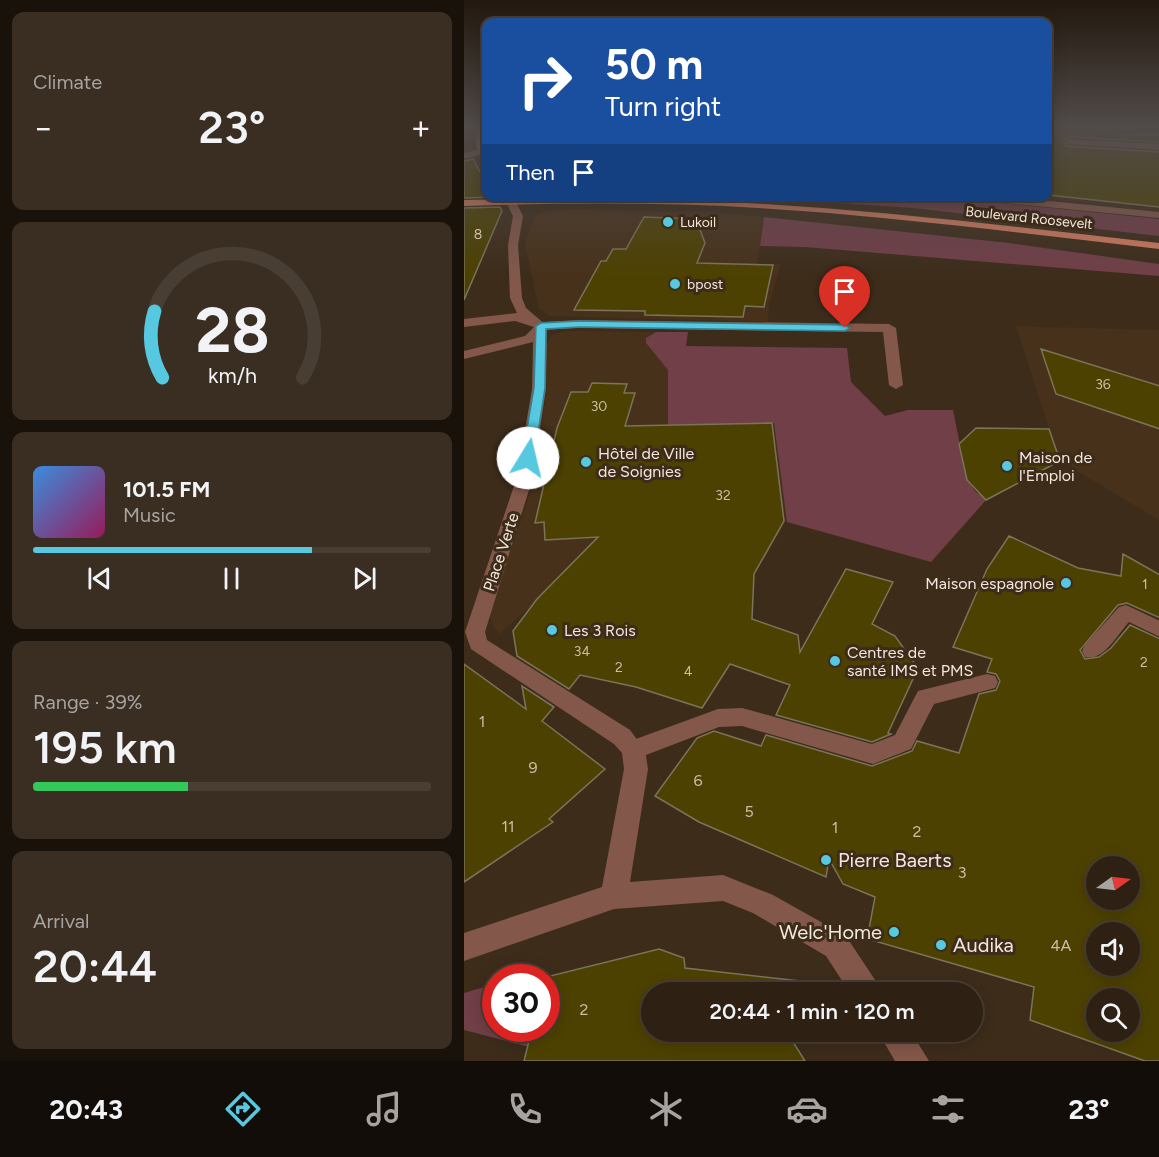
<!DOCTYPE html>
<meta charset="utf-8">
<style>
:root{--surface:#2e2114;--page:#3a2e22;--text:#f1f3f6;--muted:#a7a3a0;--line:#493e34;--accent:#56c9e0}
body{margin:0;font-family:Figtree,sans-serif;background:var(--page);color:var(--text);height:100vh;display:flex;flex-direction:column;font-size:22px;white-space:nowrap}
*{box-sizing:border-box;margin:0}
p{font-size:20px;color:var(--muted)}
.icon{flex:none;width:33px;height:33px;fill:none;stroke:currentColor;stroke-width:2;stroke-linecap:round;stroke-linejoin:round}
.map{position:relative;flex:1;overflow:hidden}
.drawer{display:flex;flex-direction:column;gap:12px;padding:12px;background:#19120b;width:464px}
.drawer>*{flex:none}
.banner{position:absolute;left:18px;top:18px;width:570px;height:183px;border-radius:12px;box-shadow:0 3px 15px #0003,0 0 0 2px var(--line);background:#1a4fa0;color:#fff;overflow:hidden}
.needle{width:39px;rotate:76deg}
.buttons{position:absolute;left:622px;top:856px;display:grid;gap:12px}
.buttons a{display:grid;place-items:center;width:54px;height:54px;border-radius:50%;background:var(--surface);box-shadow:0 3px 15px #0003,0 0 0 2px var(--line);font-size:30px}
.speed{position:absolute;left:18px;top:964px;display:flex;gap:12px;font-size:30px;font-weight:700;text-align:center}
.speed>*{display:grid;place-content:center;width:78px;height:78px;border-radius:50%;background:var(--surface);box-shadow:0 3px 15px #0003,0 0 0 2px var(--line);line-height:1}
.speed .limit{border:9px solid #d22;background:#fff;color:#111}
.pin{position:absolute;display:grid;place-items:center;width:51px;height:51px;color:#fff;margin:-62px -26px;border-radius:50% 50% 50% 0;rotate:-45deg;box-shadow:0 0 6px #0007}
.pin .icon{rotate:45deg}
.me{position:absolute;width:66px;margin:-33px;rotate:9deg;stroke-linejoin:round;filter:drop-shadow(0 0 4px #0008)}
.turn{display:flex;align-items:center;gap:21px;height:126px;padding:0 24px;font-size:27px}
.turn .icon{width:78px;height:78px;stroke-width:2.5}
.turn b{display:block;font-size:42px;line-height:51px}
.then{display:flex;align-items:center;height:57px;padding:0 24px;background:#0003;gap:12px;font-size:22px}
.big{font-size:45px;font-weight:600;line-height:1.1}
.drawer .widget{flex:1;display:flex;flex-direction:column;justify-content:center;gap:9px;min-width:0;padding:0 21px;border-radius:12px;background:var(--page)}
.drawer .dial{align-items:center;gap:0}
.dial svg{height:156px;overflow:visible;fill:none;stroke:var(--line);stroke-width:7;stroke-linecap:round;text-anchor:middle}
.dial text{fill:var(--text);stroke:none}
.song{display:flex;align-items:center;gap:18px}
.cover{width:72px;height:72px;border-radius:9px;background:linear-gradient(135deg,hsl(210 70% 55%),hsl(330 70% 35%))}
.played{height:6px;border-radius:3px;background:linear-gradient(90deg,var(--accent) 70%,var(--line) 70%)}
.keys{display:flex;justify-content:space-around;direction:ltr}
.heat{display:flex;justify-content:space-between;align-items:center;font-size:33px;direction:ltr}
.charge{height:9px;border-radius:4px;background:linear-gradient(90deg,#34c759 39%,var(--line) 0)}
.trip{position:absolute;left:177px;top:982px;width:342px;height:60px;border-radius:30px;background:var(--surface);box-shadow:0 3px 15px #0003,0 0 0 2px var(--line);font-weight:600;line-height:60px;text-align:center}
.tab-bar{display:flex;height:96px;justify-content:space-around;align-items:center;background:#120d08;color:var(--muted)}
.tab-bar .icon{width:42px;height:42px}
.tab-bar .selected{color:var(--accent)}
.tab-bar b{font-size:27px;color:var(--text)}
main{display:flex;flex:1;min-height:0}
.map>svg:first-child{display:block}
</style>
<main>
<section class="drawer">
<div class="widget"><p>Climate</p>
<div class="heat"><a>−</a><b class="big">23°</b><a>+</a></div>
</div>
<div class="widget dial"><svg viewBox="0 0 100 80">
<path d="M14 69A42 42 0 1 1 86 69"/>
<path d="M14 69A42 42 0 0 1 10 35" stroke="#56c9e0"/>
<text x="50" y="56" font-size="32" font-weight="700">28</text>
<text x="50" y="72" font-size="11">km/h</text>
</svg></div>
<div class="widget">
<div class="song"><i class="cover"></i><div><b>101.5 FM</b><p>Music</p></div></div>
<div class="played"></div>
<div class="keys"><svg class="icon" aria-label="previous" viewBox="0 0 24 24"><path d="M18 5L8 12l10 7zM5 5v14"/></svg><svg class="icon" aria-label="pause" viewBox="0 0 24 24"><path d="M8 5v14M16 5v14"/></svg><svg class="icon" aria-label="next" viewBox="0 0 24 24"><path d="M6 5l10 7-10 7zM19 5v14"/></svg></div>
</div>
<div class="widget"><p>Range · 39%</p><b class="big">195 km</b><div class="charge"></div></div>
<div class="widget"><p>Arrival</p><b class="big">20:44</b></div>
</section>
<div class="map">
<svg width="696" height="1061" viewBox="0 0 696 1061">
<rect width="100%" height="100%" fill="#3d2c1a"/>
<path fill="#47311a" d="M112,210L256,213L300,217L293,264H317L305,305L304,322L86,316L75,309L61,243L72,215L84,211Z
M552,326L695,330V520L595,460Z
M103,331L192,332L183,338L182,343L204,370V425L243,424L249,426L310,423L323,522L295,520L91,585L35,634L28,624L26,613L71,478L83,387L82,344L89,334Z"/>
<path fill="#713f48" d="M469,196L695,219V236L449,208L287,197Z
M300,217L545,243L695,264V276L341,247L296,246Z
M192,332H224L222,346L383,348L387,382L421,416L444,410H489L503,480L512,492L523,499L467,562L323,522L310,423L204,425V370L182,343V338Z
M31,984L32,1029H76L69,1048L0,1030V993Z"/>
<path fill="#4d4102" stroke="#7a745a" stroke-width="1.5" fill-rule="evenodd" d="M584,126H606L612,131L650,130L654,134L696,135V142L605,137L600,140L602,146L696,152V207L584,195Z
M9,159L22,183V196L30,197L0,198V161Z
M36,207L38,211L0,300V208Z
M180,217L232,219L241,243L233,263L309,265L300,307L281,306L279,317L181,315V311L110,310L137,261H142L149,249H162Z
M577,349L696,386V429L592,394Z
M128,383L163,384L160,393H171L161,426L308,423L320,521L290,574L288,619L334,635L336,652L382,569L429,582L408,624L431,636L454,668L424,733L427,734L408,742L312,715L326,685L266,664L238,708L172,687L116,675L105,689L53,656L49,631L73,599L134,537L81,540L80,522L71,523L93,428L107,392H124Z
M512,428L585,429L596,461L522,500L503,480L495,444Z
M545,536L614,568L657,576L659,554L696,575V618L663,603L654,605L616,650L621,659L635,657L647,648L666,625L696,639V1061H681L566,1020L570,987L407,940L405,929L411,897L379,884L365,859L362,877L235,822L191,796L233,738L250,731L297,746L302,735L408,766L448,751L453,741L495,753L515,694L532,690L536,681L532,674L523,672L528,659L489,647L523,569ZM633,867H666V900H633ZM633,933H666V966H633ZM633,999H666V1032H633Z
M0,664L62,709L58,686L90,707L78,721L141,769L85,819L89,822L0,882Z
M195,949L220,958L221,968L336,981L335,993H188V1032H330L329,1042L341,1061H60L68,1029H82V977Z"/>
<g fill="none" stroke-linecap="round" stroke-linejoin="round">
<path fill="#83584a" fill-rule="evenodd" d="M605,139L696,144V150L602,144V140Z
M115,320L425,324L432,328L439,385L432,389L425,385L419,332L115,328L77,330L71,326L77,322Z
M523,674L531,676L534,682L531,688L470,704L447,749L409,764L278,726L255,727L169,760L161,757L157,750L161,743L254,709L278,708L408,744L431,735L454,691Z"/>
<path fill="#83584a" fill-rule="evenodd" d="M18,149L22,152L21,154L0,159V153Z
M494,196H535L696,212V218L499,199Z
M47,199L51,200L59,216L54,245L58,298L62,308L83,326L82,389L69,477L21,632L23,640L166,730L181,750L184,769L166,882L259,875L309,895L382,936L413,983L418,993H386L362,956L289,913L259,901L150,909L0,961V933L138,887L160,769L158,753L150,744L7,649L1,632L53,477L68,389L69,342L0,359V351L61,336L70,327L51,321L0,327V319L53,313L46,298L44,245L49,216L42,202Z
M662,605L696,621V637L665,622C653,635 639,662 621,657L618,651L621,645L655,607Z
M414,1032H447L465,1061H431Z"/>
<path fill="#b06c57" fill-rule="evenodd" d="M15,126H22L20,138L22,159C10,152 10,138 15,126Z"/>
<path fill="#d37c60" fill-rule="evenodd" d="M110,198C307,197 501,221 696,243V249C562,234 429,216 294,208C196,202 98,203 0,206V200Z"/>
</g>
<linearGradient id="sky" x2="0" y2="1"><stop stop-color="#22180e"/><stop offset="0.46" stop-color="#514b49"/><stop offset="1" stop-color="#514b49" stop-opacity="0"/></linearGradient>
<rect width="696" height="275" fill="url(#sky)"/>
<path fill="#56c9e0" stroke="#388392" stroke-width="1.5" d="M115,321L381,325L386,328L381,331L115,327L82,329L81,388L70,458L69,461H60L58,458L70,388L72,326L77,323Z"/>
<g fill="#56c9e0" stroke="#3d2c1a" stroke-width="2">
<circle cx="204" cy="222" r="6"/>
<circle cx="211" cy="284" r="6"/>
<circle cx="122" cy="462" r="6"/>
<circle cx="543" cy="466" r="6"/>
<circle cx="602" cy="583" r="6"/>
<circle cx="88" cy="630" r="6"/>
<circle cx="371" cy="661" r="6"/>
<circle cx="362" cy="860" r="6"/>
<circle cx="430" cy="932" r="6"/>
<circle cx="477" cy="945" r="6"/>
</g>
<g text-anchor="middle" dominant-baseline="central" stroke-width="6" stroke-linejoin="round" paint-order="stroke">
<g font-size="14" fill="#f3e7dc" stroke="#3d2c1a">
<text transform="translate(565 218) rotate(6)">Boulevard Roosevelt</text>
</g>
<g font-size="14" fill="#f3e7dc" stroke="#3d2c1a" text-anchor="start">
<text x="216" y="222">Lukoil</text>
<text x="223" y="284">bpost</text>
</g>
<g font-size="14" fill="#cabea6">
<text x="14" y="234">8</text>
<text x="639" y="384">36</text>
<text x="135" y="406">30</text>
<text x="259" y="495">32</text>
<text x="681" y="584">1</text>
<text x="118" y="651">34</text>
<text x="680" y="662">2</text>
<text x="155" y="667">2</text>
<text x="224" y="671">4</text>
</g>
<g font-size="16" fill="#f3e7dc" stroke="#3d2c1a" text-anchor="start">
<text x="134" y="453">Hôtel de Ville<tspan x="134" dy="18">de Soignies</tspan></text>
<text x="555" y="457">Maison de<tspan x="555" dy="18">l'Emploi</tspan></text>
<text x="590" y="583" text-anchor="end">Maison espagnole</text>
<text x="100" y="630">Les 3 Rois</text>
<text x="383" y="652">Centres de<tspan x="383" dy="18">santé IMS et PMS</tspan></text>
</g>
<g font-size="16" fill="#f3e7dc" stroke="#3d2c1a">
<text transform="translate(37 552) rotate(-72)">Place Verte</text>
</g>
<g font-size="16" fill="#cabea6">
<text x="18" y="721">1</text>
<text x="69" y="767">9</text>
<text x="234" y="780">6</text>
<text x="285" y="811">5</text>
<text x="44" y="826">11</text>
<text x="371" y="827">1</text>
<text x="453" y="831">2</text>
<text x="498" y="872">3</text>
<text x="597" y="945">4A</text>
<text x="120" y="1009">2</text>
</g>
<g font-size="20" fill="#f3e7dc" stroke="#3d2c1a" text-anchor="start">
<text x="374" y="860">Pierre Baerts</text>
<text x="418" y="932" text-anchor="end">Welc'Home</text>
<text x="489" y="945">Audika</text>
</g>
</g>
</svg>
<div class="buttons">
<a><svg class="needle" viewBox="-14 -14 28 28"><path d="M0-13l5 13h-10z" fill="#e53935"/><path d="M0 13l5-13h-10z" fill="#a7a3a0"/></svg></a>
<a><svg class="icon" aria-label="sound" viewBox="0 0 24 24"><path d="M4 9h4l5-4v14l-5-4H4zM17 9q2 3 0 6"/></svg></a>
<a><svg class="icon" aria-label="search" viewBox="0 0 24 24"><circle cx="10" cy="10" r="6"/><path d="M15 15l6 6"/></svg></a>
</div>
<div class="speed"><div class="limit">30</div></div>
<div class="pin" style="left:381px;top:328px;background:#d93025"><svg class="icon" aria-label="arrive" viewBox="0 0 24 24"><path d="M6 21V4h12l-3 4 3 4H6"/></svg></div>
<svg class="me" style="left:64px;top:458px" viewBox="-20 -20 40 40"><circle r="19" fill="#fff"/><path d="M0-13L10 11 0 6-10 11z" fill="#56c9e0"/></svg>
<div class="trip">20:44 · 1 min · 120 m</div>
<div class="banner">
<div class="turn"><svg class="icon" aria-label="right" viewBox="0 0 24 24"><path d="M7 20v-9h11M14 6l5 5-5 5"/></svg><div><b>50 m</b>Turn right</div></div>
<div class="then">Then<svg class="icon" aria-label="arrive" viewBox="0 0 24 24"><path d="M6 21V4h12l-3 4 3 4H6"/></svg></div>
</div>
</div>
</main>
<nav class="tab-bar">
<b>20:43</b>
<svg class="icon selected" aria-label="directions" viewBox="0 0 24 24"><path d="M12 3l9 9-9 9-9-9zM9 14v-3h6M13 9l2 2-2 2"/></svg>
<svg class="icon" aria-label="music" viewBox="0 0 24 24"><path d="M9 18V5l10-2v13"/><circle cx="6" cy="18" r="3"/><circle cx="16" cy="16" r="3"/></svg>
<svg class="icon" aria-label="phone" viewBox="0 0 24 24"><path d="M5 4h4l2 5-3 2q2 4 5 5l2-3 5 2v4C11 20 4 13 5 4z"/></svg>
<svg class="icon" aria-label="climate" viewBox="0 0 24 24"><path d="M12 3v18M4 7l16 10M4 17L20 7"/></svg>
<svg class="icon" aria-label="car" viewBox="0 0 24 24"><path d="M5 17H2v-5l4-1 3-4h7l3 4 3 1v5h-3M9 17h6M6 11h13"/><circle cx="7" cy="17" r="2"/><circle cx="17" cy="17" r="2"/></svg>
<svg class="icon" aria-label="filters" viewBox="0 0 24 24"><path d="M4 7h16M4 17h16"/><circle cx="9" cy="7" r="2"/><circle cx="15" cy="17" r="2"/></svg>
<b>23°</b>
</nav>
